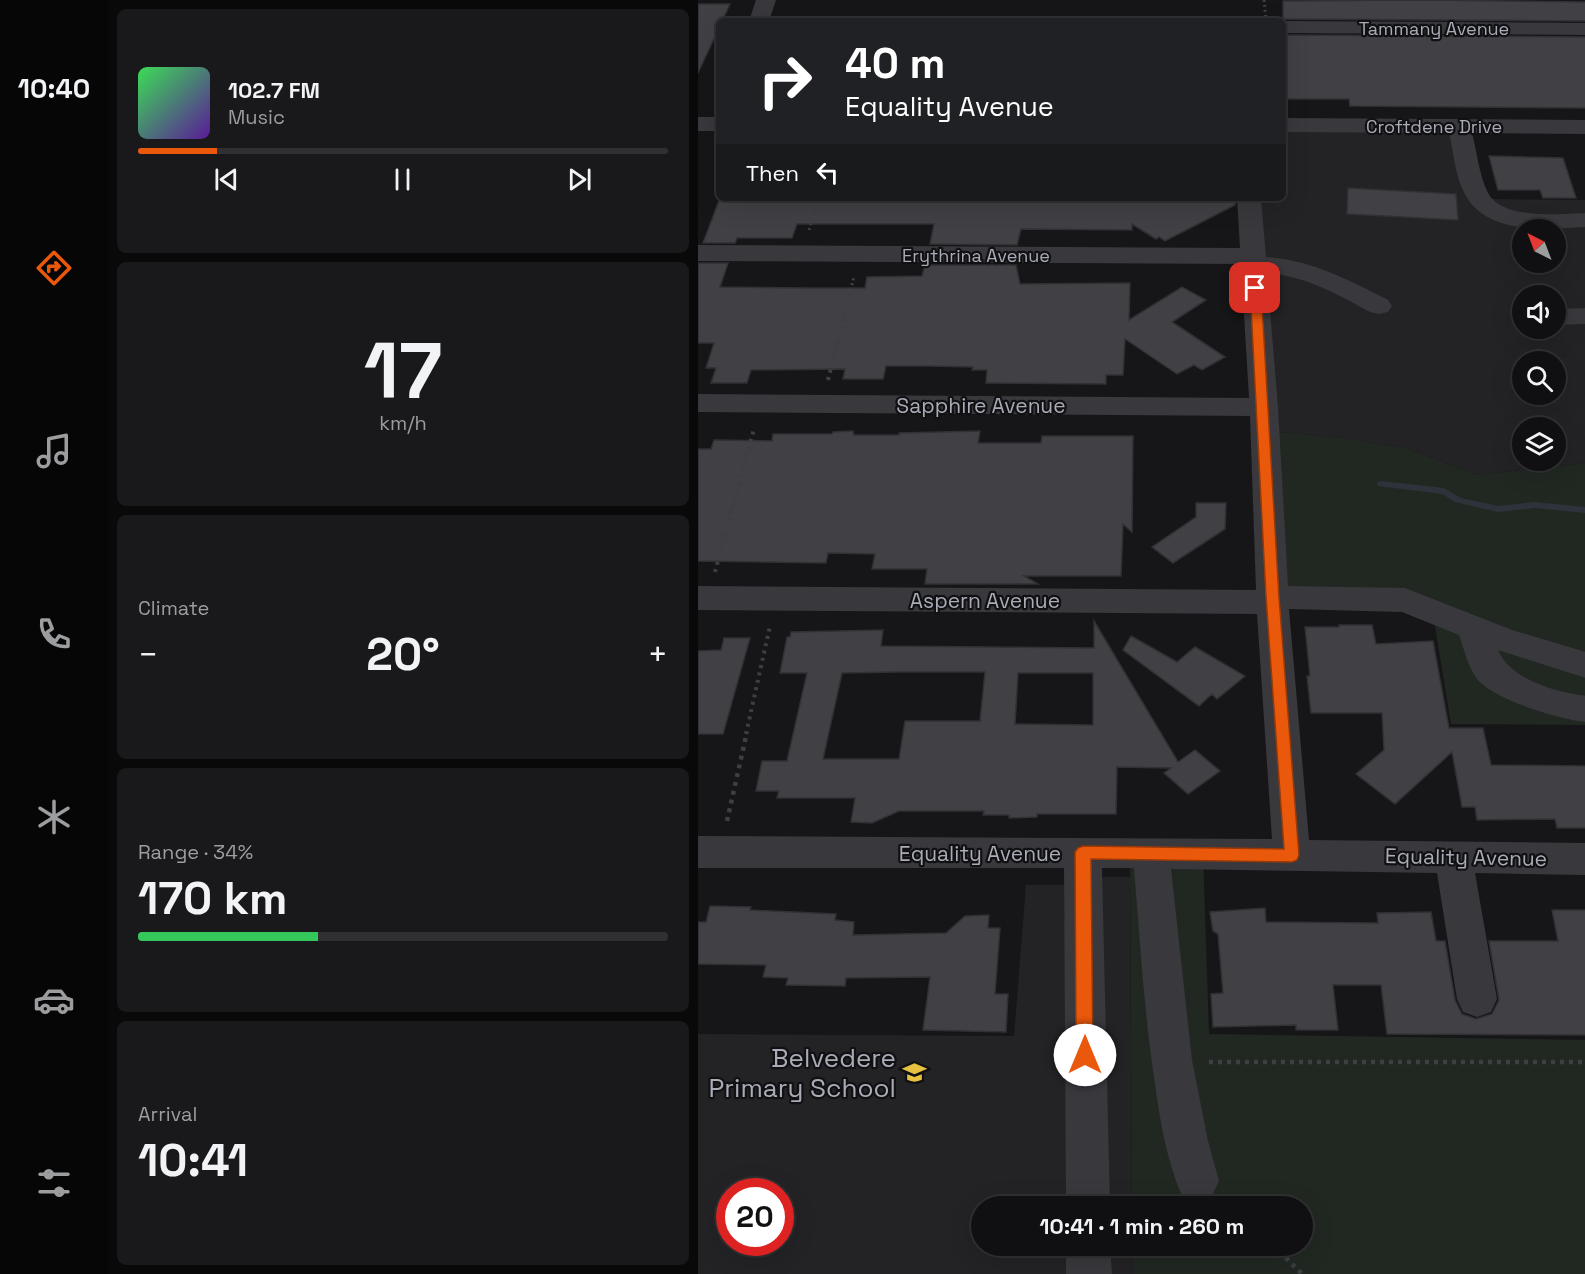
<!DOCTYPE html>
<meta charset="utf-8">
<style>
:root{--surface:#101012;--page:#19191b;--text:#f1f3f6;--muted:#9c9d9f;--line:#303032;--accent:#ea580c}
body{margin:0;font-family:"Space Grotesk",sans-serif;background:var(--page);color:var(--text);height:100vh;display:flex;flex-direction:column;font-size:22px;white-space:nowrap}
*{box-sizing:border-box;margin:0}
p{font-size:20px;color:var(--muted)}
.icon{flex:none;width:33px;height:33px;fill:none;stroke:currentColor;stroke-width:2;stroke-linecap:round;stroke-linejoin:round}
.map{position:relative;flex:1;overflow:hidden}
.panel{display:flex;flex-direction:column;gap:9px;padding:9px;background:#09090a;width:590px}
.panel>*{flex:none}
.banner{position:absolute;left:18px;top:18px;width:570px;height:183px;border-radius:9px;box-shadow:0 6px 24px #0002,0 0 0 2px var(--line);background:#202124;color:#fff;overflow:hidden}
.needle{width:39px;rotate:318deg}
.fabs{position:absolute;left:814px;top:219px;display:grid;gap:12px}
.fabs a{display:grid;place-items:center;width:54px;height:54px;border-radius:50%;background:var(--surface);box-shadow:0 6px 24px #0002,0 0 0 2px var(--line);font-size:30px}
.speed{position:absolute;left:18px;top:1178px;display:flex;gap:12px;font-size:30px;font-weight:700;text-align:center}
.speed>*{display:grid;place-content:center;width:78px;height:78px;border-radius:50%;background:var(--surface);box-shadow:0 6px 24px #0002,0 0 0 2px var(--line);line-height:1}
.speed .limit{border:9px solid #d22;background:#fff;color:#111}
.pin{position:absolute;display:grid;place-items:center;width:51px;height:51px;color:#fff;margin:-26px;border-radius:12px;box-shadow:0 3px 9px #0006}
.me{position:absolute;width:66px;margin:-33px;rotate:0deg;stroke-linejoin:round;filter:drop-shadow(0 0 4px #0008)}
.turn{display:flex;align-items:center;gap:21px;height:126px;padding:0 30px;font-size:27px}
.turn .icon{width:78px;height:78px;stroke-width:2.5}
.turn b{display:block;font-size:42px;line-height:51px}
.then{display:flex;align-items:center;height:57px;padding:0 30px;background:#0003;gap:12px;font-size:22px}
.big{font-size:45px;font-weight:700;line-height:1.1}
.panel .widget{flex:1;display:flex;flex-direction:column;justify-content:center;gap:9px;min-width:0;padding:0 21px;border-radius:9px;background:var(--page)}
.panel .dial{align-items:center;gap:0}
.dial b{font-size:78px;line-height:1}
.song{display:flex;align-items:center;gap:18px}
.cover{width:72px;height:72px;border-radius:9px;background:linear-gradient(135deg,hsl(130 70% 55%),hsl(270 70% 35%))}
.played{height:6px;border-radius:3px;background:linear-gradient(90deg,var(--accent) 15%,var(--line) 15%)}
.keys{display:flex;justify-content:space-around;direction:ltr}
.heat{display:flex;justify-content:space-between;align-items:center;font-size:33px;direction:ltr}
.charge{height:9px;border-radius:4px;background:linear-gradient(90deg,#34c759 34%,var(--line) 0)}
.trip{position:absolute;left:273px;top:1196px;width:342px;height:60px;border-radius:30px;background:var(--surface);box-shadow:0 6px 24px #0002,0 0 0 2px var(--line);font-weight:700;line-height:60px;text-align:center}
main{display:flex;flex:1;min-height:0}
.menu{display:flex;flex-direction:column;width:108px;justify-content:space-around;align-items:center;background:#060607;color:var(--muted)}
.menu .icon{width:42px;height:42px}
.menu .current{color:var(--accent)}
.menu b{font-size:27px;color:var(--text)}
.map>svg:first-child{display:block}
</style>
<main>
<nav class="menu">
<b>10:40</b>
<svg class="icon current" aria-label="directions" viewBox="0 0 24 24"><path d="M12 3l9 9-9 9-9-9zM9 14v-3h6M13 9l2 2-2 2"/></svg>
<svg class="icon" aria-label="music" viewBox="0 0 24 24"><path d="M9 18V5l10-2v13"/><circle cx="6" cy="18" r="3"/><circle cx="16" cy="16" r="3"/></svg>
<svg class="icon" aria-label="phone" viewBox="0 0 24 24"><path d="M5 4h4l2 5-3 2q2 4 5 5l2-3 5 2v4C11 20 4 13 5 4z"/></svg>
<svg class="icon" aria-label="climate" viewBox="0 0 24 24"><path d="M12 3v18M4 7l16 10M4 17L20 7"/></svg>
<svg class="icon" aria-label="car" viewBox="0 0 24 24"><path d="M5 17H2v-5l4-1 3-4h7l3 4 3 1v5h-3M9 17h6M6 11h13"/><circle cx="7" cy="17" r="2"/><circle cx="17" cy="17" r="2"/></svg>
<svg class="icon" aria-label="filters" viewBox="0 0 24 24"><path d="M4 7h16M4 17h16"/><circle cx="9" cy="7" r="2"/><circle cx="15" cy="17" r="2"/></svg>
</nav>
<section class="panel">
<div class="widget">
<div class="song"><i class="cover"></i><div><b>102.7 FM</b><p>Music</p></div></div>
<div class="played"></div>
<div class="keys"><svg class="icon" aria-label="previous" viewBox="0 0 24 24"><path d="M18 5L8 12l10 7zM5 5v14"/></svg><svg class="icon" aria-label="pause" viewBox="0 0 24 24"><path d="M8 5v14M16 5v14"/></svg><svg class="icon" aria-label="next" viewBox="0 0 24 24"><path d="M6 5l10 7-10 7zM19 5v14"/></svg></div>
</div>
<div class="widget dial"><b>17</b><p>km/h</p></div>
<div class="widget"><p>Climate</p>
<div class="heat"><a>−</a><b class="big">20°</b><a>+</a></div>
</div>
<div class="widget"><p>Range · 34%</p><b class="big">170 km</b><div class="charge"></div></div>
<div class="widget"><p>Arrival</p><b class="big">10:41</b></div>
</section>
<div class="map">
<svg width="888" height="1274" viewBox="0 0 888 1274">
<rect width="100%" height="100%" fill="#161618"/>
<path fill="#232225" fill-rule="evenodd" d="M585,125L768,126L789,199L887,200V463L779,475L708,448L646,438L568,431L552,198H585ZM825,230H858V262H825ZM825,296H858V328H825ZM825,362H858V394H825ZM825,428H858V460H825Z
M403,877H432L434,1206H284V1245H434L435,1274H0V1034L316,1036L328,885H367L366,921L402,920ZM32,1191H82V1242H32Z"/>
<path fill="#212822" d="M568,431L646,438L708,448L779,475L887,463V725L753,724L735,614L575,597Z
M432,853H505L511,1034L887,1040V1274H435L434,1245H604V1206H434Z"/>
<g fill="none" stroke-linecap="round" stroke-linejoin="round">
<path fill="#2d333b" fill-rule="evenodd" d="M683,481L746,488L763,498L800,506L837,502L888,507V513L837,508L800,512L757,502L744,494L680,486L679,484L680,482Z"/>
</g>
<path fill="#414145" stroke="#313034" stroke-width="1.5" fill-rule="evenodd" d="M723,0L888,2V21L585,19V1Z
M0,4H32L24,21H21V28L0,73Z
M585,35L888,37V108L652,106L651,99H588L585,83Z
M791,156L865,158L878,198H845L842,190H800Z
M650,188L758,194L760,220L649,214Z
M22,198H537V205L467,241L461,237L458,239L434,224V230L323,229L319,245L232,244L236,224H99L94,238H39L37,243H5Z
M0,263H30L22,287L110,288H167L169,277L224,276L227,265H318L322,284L432,283L431,320L484,287L508,300L474,322L527,357L504,370L496,365L479,374L427,339L425,375H408V384L288,383L289,370H274L275,367L231,366H188L185,379H145L147,369L53,370L49,383H13L18,368H8L16,343H0Z
M155,431L156,435H201V433L282,431L280,443H343L344,436H435L434,532L425,524L423,576H326L340,584H227L229,569H174L177,554L130,553L128,563L0,561V449H13L16,440L74,441L75,434H134L135,432Z
M498,503H528L527,529L475,563L454,547L498,517Z
M396,621L480,762L497,750L522,771L490,794L466,773L473,768L419,767L418,814H339V817L311,818V815H285L286,811H201L174,823L153,822L157,798H79L81,791H58L64,761H89L109,673H82L89,637H92L93,632L185,630L183,646L396,648ZM199,672H287L282,721H207L201,759H125L144,673ZM320,673H395V725L317,724Z
M641,625H674L678,644L735,641L751,728H785L793,765L888,766V828H859L857,819L779,820L777,807H764L754,752L697,804L658,774L686,750L684,713H613L609,676H612L607,627H641Z
M433,636L479,662L497,647L547,676L519,699L514,694L501,706L425,650Z
M26,638H52L25,734H0V651L23,650Z
M12,906L53,907L52,910L138,914L137,920L156,922L155,935L248,933L267,916L291,915L290,928H302L297,994H310L308,1032L225,1030L232,977L148,978L147,986L88,985L90,978L65,977L68,965L0,964V922H8Z
M567,908L568,922L680,923L679,913L733,912L738,941H747L757,1000L764,1014L778,1019L794,1014L801,1000L791,941H860L854,910H888V1035L689,1034L683,985H635L640,1030H598V1025L515,1027L513,994L525,993L520,934L515,931L512,912Z"/>
<g fill="none" stroke-linecap="round" stroke-linejoin="round">
<path stroke="#3e3f44" stroke-width="3" stroke-dasharray="2 3" stroke-linecap="butt" d="M566,0L568,20
M111,230L120,198
M145,319L156,277"/>
<path stroke="#3e3f44" stroke-width="4" stroke-dasharray="3 4.5" stroke-linecap="butt" d="M130,380L146,318
M17,572L56,429
M48,734L72,626"/>
<path stroke="#3e3f44" stroke-width="4.5" stroke-dasharray="4 5" stroke-linecap="butt" d="M29,821L49,732
M511,1062H888
M530,1199L536,1206
M575,1245L604,1274"/>
<path fill="#38383d" fill-rule="evenodd" d="M58,0H78L71,21H51Z
M584,21H585L888,23V35L585,33Z
M0,117H21V131H0Z
M585,118L888,120V134L774,133C779,152 781,175 790,193C804,220 862,214 888,213V227C849,229 790,235 768,196C757,178 756,153 751,133L585,132Z
M539,198H563L568,257C613,260 651,280 690,300L694,306L690,312L681,314L672,312C639,294 607,276 569,273L580,407L590,586L707,588L814,630L888,652V678L800,650C813,680 857,692 888,696V722C861,719 796,700 779,679C770,667 766,649 761,635L704,612L591,609L611,840L888,843V875L777,873L799,999L793,1012L779,1017L765,1012L759,999L739,873L473,869L494,1060L510,1141L521,1181L514,1196L499,1202L484,1196C469,1161 462,1122 457,1084C446,1013 442,940 436,868H404L412,1206H368L366,868H0V836L574,839L559,614L0,610V586L558,590L552,416L0,412V394L551,398L543,264L0,261V245L542,248Z
M888,308V324L858,325V309Z
M368,1245H412L414,1274H368Z"/>
</g>
<path fill="#ea580c" stroke="#983908" stroke-width="1.5" d="M557,285L563,288L581,597L601,855L599,860L594,862L393,859L395,1055L393,1061L387,1063L381,1061L378,1055L377,852L380,848L385,846L586,849L568,597L552,288Z"/>
<defs>
<symbol id="school-bare" viewBox="-9 -9 18 18"><path d="M0-5L7-2L0 1L-7-2ZM-4 1L0 2.5L4 1V4Q0 6-4 4Z" fill="#e7c13f" stroke="#111113" stroke-width="2.5" paint-order="stroke"/></symbol>
</defs>
<g fill-rule="evenodd">
<use href="#school-bare" x="200" y="1056" width="33" height="33"/>
</g>
<g text-anchor="middle" dominant-baseline="central" stroke-width="4.5" stroke-linejoin="round" paint-order="stroke">
<g font-size="18" fill="#a9acb7" stroke="#111113">
<text x="736" y="28">Tammany Avenue</text>
<text x="736" y="126">Croftdene Drive</text>
<text x="278" y="255">Erythrina Avenue</text>
</g>
<g font-size="21" fill="#a9acb7" stroke="#111113">
<text x="283" y="405">Sapphire Avenue</text>
<text x="287" y="600">Aspern Avenue</text>
<text x="282" y="853">Equality Avenue</text>
<text transform="translate(768 857) rotate(1)">Equality Avenue</text>
</g>
<g font-size="26" fill="#a9acb7" stroke="#111113" text-anchor="end">
<text x="198" y="1058">Belvedere<tspan x="198" dy="30">Primary School</tspan></text>
</g>
</g>
</svg>
<div class="fabs">
<a><svg class="needle" viewBox="-14 -14 28 28"><path d="M0-13l5 13h-10z" fill="#e53935"/><path d="M0 13l5-13h-10z" fill="#9c9d9f"/></svg></a>
<a><svg class="icon" aria-label="sound" viewBox="0 0 24 24"><path d="M4 9h4l5-4v14l-5-4H4zM17 9q2 3 0 6"/></svg></a>
<a><svg class="icon" aria-label="search" viewBox="0 0 24 24"><circle cx="10" cy="10" r="6"/><path d="M15 15l6 6"/></svg></a>
<a><svg class="icon" aria-label="layers" viewBox="0 0 24 24"><path d="M12 4l9 5-9 5-9-5zM3 14l9 5 9-5"/></svg></a>
</div>
<div class="speed"><div class="limit">20</div></div>
<div class="pin" style="left:557px;top:288px;background:#d93025"><svg class="icon" aria-label="arrive" viewBox="0 0 24 24"><path d="M6 21V4h12l-3 4 3 4H6"/></svg></div>
<svg class="me" style="left:387px;top:1055px" viewBox="-20 -20 40 40"><circle r="19" fill="#fff"/><path d="M0-13L10 11 0 6-10 11z" fill="#ea580c"/></svg>
<div class="trip">10:41 · 1 min · 260 m</div>
<div class="banner">
<div class="turn"><svg class="icon" aria-label="right" viewBox="0 0 24 24"><path d="M7 20v-9h11M14 6l5 5-5 5"/></svg><div><b>40 m</b>Equality Avenue</div></div>
<div class="then">Then<svg class="icon" aria-label="left" viewBox="0 0 24 24"><path d="M17 20v-9H6M10 6l-5 5 5 5"/></svg></div>
</div>
</div>
</main>
